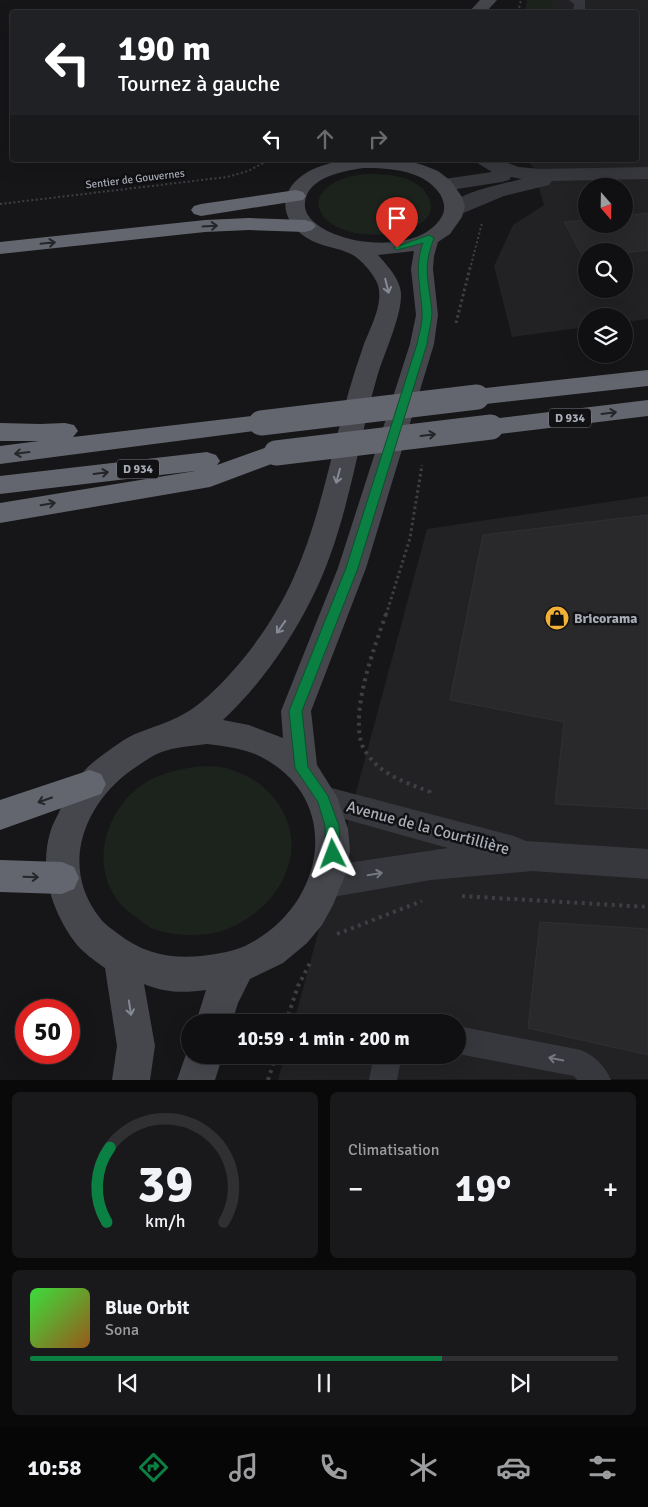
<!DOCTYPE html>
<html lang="fr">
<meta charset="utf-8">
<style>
:root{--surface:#101012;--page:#19191b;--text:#f1f3f6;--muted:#9c9d9f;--line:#303032;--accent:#0b8043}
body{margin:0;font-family:Signika,sans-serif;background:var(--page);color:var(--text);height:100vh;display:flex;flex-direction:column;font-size:19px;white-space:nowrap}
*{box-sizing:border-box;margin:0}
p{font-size:16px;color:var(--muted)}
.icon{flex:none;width:28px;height:28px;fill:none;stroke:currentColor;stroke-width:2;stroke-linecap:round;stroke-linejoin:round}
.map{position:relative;height:1080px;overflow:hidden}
.side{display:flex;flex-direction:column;gap:12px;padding:12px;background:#09090a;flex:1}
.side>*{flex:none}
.hud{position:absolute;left:10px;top:10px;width:629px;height:152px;border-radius:5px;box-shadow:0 5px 20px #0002,0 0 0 1px var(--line);background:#202124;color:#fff;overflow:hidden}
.needle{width:32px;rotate:160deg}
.fabs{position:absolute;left:578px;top:178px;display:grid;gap:10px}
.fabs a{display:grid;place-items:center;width:55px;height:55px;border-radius:50%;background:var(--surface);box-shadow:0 5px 20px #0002,0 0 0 1px var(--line);font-size:25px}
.speed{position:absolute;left:15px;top:999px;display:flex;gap:10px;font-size:25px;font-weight:700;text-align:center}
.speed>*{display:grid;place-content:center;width:65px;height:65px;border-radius:50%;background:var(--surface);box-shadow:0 5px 20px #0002,0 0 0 1px var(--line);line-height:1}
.speed .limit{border:8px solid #d22;background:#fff;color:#111}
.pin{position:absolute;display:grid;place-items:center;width:42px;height:42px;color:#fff;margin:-51px -21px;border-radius:50% 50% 50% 0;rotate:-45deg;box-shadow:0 0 5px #0007}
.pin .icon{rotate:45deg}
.me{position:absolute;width:55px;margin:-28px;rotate:357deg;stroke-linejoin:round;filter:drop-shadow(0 0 4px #0008)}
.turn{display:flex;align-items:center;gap:18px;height:105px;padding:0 25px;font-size:22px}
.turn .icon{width:65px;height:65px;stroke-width:2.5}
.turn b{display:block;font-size:35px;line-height:42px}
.lanes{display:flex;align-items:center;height:48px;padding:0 25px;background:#0003;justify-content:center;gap:25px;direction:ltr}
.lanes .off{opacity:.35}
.big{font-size:38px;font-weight:700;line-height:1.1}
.side .card{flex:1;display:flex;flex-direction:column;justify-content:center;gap:8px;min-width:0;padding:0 18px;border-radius:8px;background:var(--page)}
.side .dial{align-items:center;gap:0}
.dial svg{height:130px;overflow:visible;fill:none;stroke:var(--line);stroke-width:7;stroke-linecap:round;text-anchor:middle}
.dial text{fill:var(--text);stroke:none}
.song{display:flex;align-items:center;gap:15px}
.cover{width:60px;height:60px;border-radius:8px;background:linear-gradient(135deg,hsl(120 70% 55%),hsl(30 70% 35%))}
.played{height:5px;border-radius:2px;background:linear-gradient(90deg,var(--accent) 70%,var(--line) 70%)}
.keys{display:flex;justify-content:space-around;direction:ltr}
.heat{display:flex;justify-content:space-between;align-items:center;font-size:28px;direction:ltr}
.side .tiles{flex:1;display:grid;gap:12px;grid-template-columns:1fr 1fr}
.card:last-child{grid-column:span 2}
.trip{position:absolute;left:181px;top:1014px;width:285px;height:50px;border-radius:25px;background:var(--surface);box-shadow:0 5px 20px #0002,0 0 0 1px var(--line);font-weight:700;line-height:50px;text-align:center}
.tab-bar{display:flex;height:80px;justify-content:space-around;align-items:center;background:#060607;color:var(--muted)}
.tab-bar .icon{width:35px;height:35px}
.tab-bar .selected{color:var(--accent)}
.tab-bar b{font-size:22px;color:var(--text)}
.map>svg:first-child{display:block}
</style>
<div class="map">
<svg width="648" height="1080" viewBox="0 0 648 1080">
<rect width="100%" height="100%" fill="#161618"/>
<path fill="#222225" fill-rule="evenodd" d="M535,0H648V319L624,322V316H586V327L512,337L494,266L513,225L544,205L533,167L526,160H636V12H533ZM586,186H624V224H586ZM586,251H624V289H586Z
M648,496V1079L278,1080L285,1055H458V1022H294L427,529Z"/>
<path fill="#1c231d" d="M527,0H553L551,12H525Z
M366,174C386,174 413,175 426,193C455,235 349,249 324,217C320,211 316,204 320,197C329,180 349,176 366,174Z
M200,766C210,767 221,766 230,769C253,777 270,789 282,810C311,861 269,918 218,932C199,937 170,936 151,928C146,925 141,921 136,917C86,885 98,815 143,784C160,773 181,769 200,766Z"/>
<path fill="#29292c" stroke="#303034" d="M648,213V250L624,253V251H586V257H583L564,222L586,220V224H624V216Z
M648,515V809L555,804L564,722L450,700L483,535Z
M540,922L648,929V1055L528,1028Z"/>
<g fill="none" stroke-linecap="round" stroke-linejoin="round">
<path stroke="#3d3f44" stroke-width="2" stroke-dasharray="2 2.5" stroke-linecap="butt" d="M518,12L521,0
M0,204L227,177L248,171L269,160
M471,265L482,223"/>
<path stroke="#3d3f44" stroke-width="3" stroke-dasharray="2.5 3" stroke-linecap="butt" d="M456,323L471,264
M386,615L410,538L422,465"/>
<path stroke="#3d3f44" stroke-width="4" stroke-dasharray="3 4.5" stroke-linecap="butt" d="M386,614C374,649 352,705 361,742C363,749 368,756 373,761C387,777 410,784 430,792L429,797
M462,896L648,907
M337,934L422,901
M286,1022L298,986L310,963
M268,1080L276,1055"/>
<path fill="#37383d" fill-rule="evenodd" d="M569,0H585V12H573L574,4Z
M458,1026L581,1050C595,1056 605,1066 611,1080H577L574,1076L458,1054Z
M374,1055H402L397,1080H369Z"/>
<path fill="#37383d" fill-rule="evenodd" d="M476,160H500L519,167L540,169L648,167V179L552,181L549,185L504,196L461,214L454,216L447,214L444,210C455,193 502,184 522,179L511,177L509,180L502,182L444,191L437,189L434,185L437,181L444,179L492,172L479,164Z
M324,786L514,836L526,841L648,849V879L532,871L431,880L327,898L315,893L310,882L315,871L327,866L448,848L312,810L308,800L312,790Z"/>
<path fill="#45474d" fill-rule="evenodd" d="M480,0H497L486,12H469Z
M341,160H405L423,165L438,171L451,181L462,197L465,206L462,217L450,234L438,242L434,256L433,269L438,315L434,344L366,568L311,711L317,765L337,797L348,829L350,851L346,873L333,905L322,925L307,943L283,963L250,979L238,1003L232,1022H196L206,990C184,993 165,993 144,984L155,1046L150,1080H112L117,1046L105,968C95,961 81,951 74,941C52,911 39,871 50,833C52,825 57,817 60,810C68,792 80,772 96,760C108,751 122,740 135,734C158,725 181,719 200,703C239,670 272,625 293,579C326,506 335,425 362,350C368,331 384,306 378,285C374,274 361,259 351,254C337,247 321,247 307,238C282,222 276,194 303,175C314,167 328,164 341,160ZM364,168C390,168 424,170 440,194C444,201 446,209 442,216C422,254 341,247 314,222C308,217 304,210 305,202C308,177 343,171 364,168ZM414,251L411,269L416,315L410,344L338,568L281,711L283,738L249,725L223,720C260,685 289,644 312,598C347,529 356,450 377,377C384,353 402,316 401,293C400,279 387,265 378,255ZM207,744C223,746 240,748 255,754C346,795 327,907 245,946C232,952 216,954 201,956C170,959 142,953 117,933C111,928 104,924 100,918C59,867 84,803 133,769C142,763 150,757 159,753C174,747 191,746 207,744Z
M190,1043V1055H223L215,1080H177Z"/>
<path fill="#63666e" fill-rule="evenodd" d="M296,190L303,192L306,196L303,200L201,216L194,214L191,210L194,206L201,204Z
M249,218L305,220L312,222L316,226L312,230L305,232L249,230L205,232L0,254V242L205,220Z
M648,370V386L477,405L468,403L465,397L468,391L477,389Z
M648,400V416L491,435L482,433L478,427L482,421L491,419Z
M261,415L270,417L274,423L270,429L0,464V446L39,441H0V423L40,424L65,423L74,425L78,431L73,437Z
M276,444L285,447L289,453L285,459L210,487L0,523V503L195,471L0,494V476L207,452L216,455L220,461L217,465Z
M90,770L101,774L106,784L101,794L0,830V800Z
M0,860L62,862L74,867L79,878L74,889L62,894L0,892Z"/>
<path stroke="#63666e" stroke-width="25" d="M261,423L477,397
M276,453L491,427"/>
</g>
<defs><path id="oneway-shaft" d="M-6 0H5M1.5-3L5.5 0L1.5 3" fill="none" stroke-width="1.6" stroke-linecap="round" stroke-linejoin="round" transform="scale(1.25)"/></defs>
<g stroke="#26262a">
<use href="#oneway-shaft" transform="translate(210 226) rotate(-3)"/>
<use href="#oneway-shaft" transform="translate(48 243) rotate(-6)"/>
<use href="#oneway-shaft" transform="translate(609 413) rotate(-7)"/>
<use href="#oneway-shaft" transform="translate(428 435) rotate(-7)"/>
<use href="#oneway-shaft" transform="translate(22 453) rotate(173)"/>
<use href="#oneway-shaft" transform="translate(101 473) rotate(-7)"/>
<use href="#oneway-shaft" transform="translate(48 504) rotate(-9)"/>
<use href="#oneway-shaft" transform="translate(45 800) rotate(161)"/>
<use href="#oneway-shaft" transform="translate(31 877) rotate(2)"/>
</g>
<g stroke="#858993">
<use href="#oneway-shaft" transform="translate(387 286) rotate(76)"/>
<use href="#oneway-shaft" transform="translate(338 476) rotate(105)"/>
<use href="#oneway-shaft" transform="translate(281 627) rotate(125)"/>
<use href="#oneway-shaft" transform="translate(130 1008) rotate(81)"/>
</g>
<g stroke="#757881">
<use href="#oneway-shaft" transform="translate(375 874) rotate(-9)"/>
<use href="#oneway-shaft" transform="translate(556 1059) rotate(-169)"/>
</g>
<path fill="#0b8043" stroke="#07532c" d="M429,235L434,238C422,269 429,281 432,312C432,322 428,334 427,344L358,568L302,711L308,767L328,796L339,826L340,854L338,858L333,860L328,858L326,854L325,826L318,802L295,768L289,711L346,568L417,344C419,334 423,322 422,312C421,288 414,267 423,243L397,250L393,248Z"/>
<defs>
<symbol id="shop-disc" viewBox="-11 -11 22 22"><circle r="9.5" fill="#f2b134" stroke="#111113"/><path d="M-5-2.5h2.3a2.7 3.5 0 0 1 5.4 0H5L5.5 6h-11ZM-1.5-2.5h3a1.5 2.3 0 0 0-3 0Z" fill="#111"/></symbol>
</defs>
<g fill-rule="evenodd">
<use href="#shop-disc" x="543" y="604" width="28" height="28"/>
</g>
<g text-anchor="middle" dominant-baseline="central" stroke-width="5" stroke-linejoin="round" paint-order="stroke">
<g font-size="11" fill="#a8adb8" stroke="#111113">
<text transform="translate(135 179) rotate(-7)">Sentier de Gouvernes</text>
</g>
<g fill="#111113" stroke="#7b7e86" stroke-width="1">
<rect x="549" y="408.5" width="42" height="19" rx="4"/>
<rect x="117" y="459.5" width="42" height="19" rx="4"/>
</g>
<g font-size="12" font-weight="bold" fill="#a8adb8">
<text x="570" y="418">D 934</text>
<text x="138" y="469">D 934</text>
</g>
<g font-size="14" font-weight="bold" fill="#a8adb8" stroke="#111113" text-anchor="start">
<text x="574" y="618">Bricorama</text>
</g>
<g font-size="16" fill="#a8adb8" stroke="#111113">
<text transform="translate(428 828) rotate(15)">Avenue de la Courtillière</text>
</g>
</g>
</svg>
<div class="fabs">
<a><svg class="needle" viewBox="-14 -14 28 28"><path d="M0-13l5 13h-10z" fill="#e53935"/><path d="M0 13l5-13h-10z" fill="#9c9d9f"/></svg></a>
<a><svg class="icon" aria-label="search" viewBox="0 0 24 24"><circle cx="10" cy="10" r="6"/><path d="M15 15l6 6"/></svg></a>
<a><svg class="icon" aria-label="layers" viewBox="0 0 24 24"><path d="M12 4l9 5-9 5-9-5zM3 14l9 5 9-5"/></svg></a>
</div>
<div class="speed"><div class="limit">50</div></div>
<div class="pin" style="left:397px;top:248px;background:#d93025"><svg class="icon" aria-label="arrive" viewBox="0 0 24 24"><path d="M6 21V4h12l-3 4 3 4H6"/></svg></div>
<svg class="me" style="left:333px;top:854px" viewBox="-20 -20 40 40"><path d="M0-17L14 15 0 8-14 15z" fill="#0b8043" stroke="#fff" stroke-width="4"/></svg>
<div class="trip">10:59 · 1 min · 200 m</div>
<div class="hud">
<div class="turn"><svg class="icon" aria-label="left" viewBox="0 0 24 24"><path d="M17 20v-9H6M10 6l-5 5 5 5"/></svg><div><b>190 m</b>Tournez à gauche</div></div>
<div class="lanes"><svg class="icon" aria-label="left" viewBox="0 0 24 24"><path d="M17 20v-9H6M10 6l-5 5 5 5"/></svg><svg class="icon off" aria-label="ahead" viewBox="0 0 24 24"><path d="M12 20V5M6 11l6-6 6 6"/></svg><svg class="icon off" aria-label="right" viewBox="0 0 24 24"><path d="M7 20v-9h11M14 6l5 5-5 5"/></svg></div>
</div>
</div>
<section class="side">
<div class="tiles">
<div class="card dial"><svg viewBox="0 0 100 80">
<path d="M14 69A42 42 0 1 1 86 69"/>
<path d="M14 69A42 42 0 0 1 16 23" stroke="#0b8043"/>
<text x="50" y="56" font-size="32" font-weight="700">39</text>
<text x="50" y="72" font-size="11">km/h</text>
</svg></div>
<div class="card"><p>Climatisation</p>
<div class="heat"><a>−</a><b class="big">19°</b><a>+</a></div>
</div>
<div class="card">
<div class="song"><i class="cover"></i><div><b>Blue Orbit</b><p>Sona</p></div></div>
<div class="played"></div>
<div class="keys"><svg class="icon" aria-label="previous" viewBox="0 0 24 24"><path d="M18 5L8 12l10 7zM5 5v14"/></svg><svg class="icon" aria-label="pause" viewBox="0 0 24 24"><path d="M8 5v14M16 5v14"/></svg><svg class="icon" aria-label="next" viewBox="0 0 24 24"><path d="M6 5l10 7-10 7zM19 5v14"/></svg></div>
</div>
</div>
</section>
<nav class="tab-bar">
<b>10:58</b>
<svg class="icon selected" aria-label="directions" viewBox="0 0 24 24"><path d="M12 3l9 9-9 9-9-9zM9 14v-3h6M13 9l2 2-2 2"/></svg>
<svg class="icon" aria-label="music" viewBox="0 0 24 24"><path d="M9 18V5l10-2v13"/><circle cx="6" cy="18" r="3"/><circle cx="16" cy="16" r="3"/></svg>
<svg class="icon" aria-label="phone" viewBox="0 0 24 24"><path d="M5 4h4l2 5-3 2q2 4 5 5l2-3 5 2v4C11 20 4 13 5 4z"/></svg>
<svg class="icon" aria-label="climate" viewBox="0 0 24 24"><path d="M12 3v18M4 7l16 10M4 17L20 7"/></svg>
<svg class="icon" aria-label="car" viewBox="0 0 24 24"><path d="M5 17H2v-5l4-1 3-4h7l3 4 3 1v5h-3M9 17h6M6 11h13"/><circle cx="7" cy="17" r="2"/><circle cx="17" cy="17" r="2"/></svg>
<svg class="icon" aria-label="filters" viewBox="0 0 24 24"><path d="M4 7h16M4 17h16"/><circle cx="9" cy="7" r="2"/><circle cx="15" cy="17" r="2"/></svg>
</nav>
